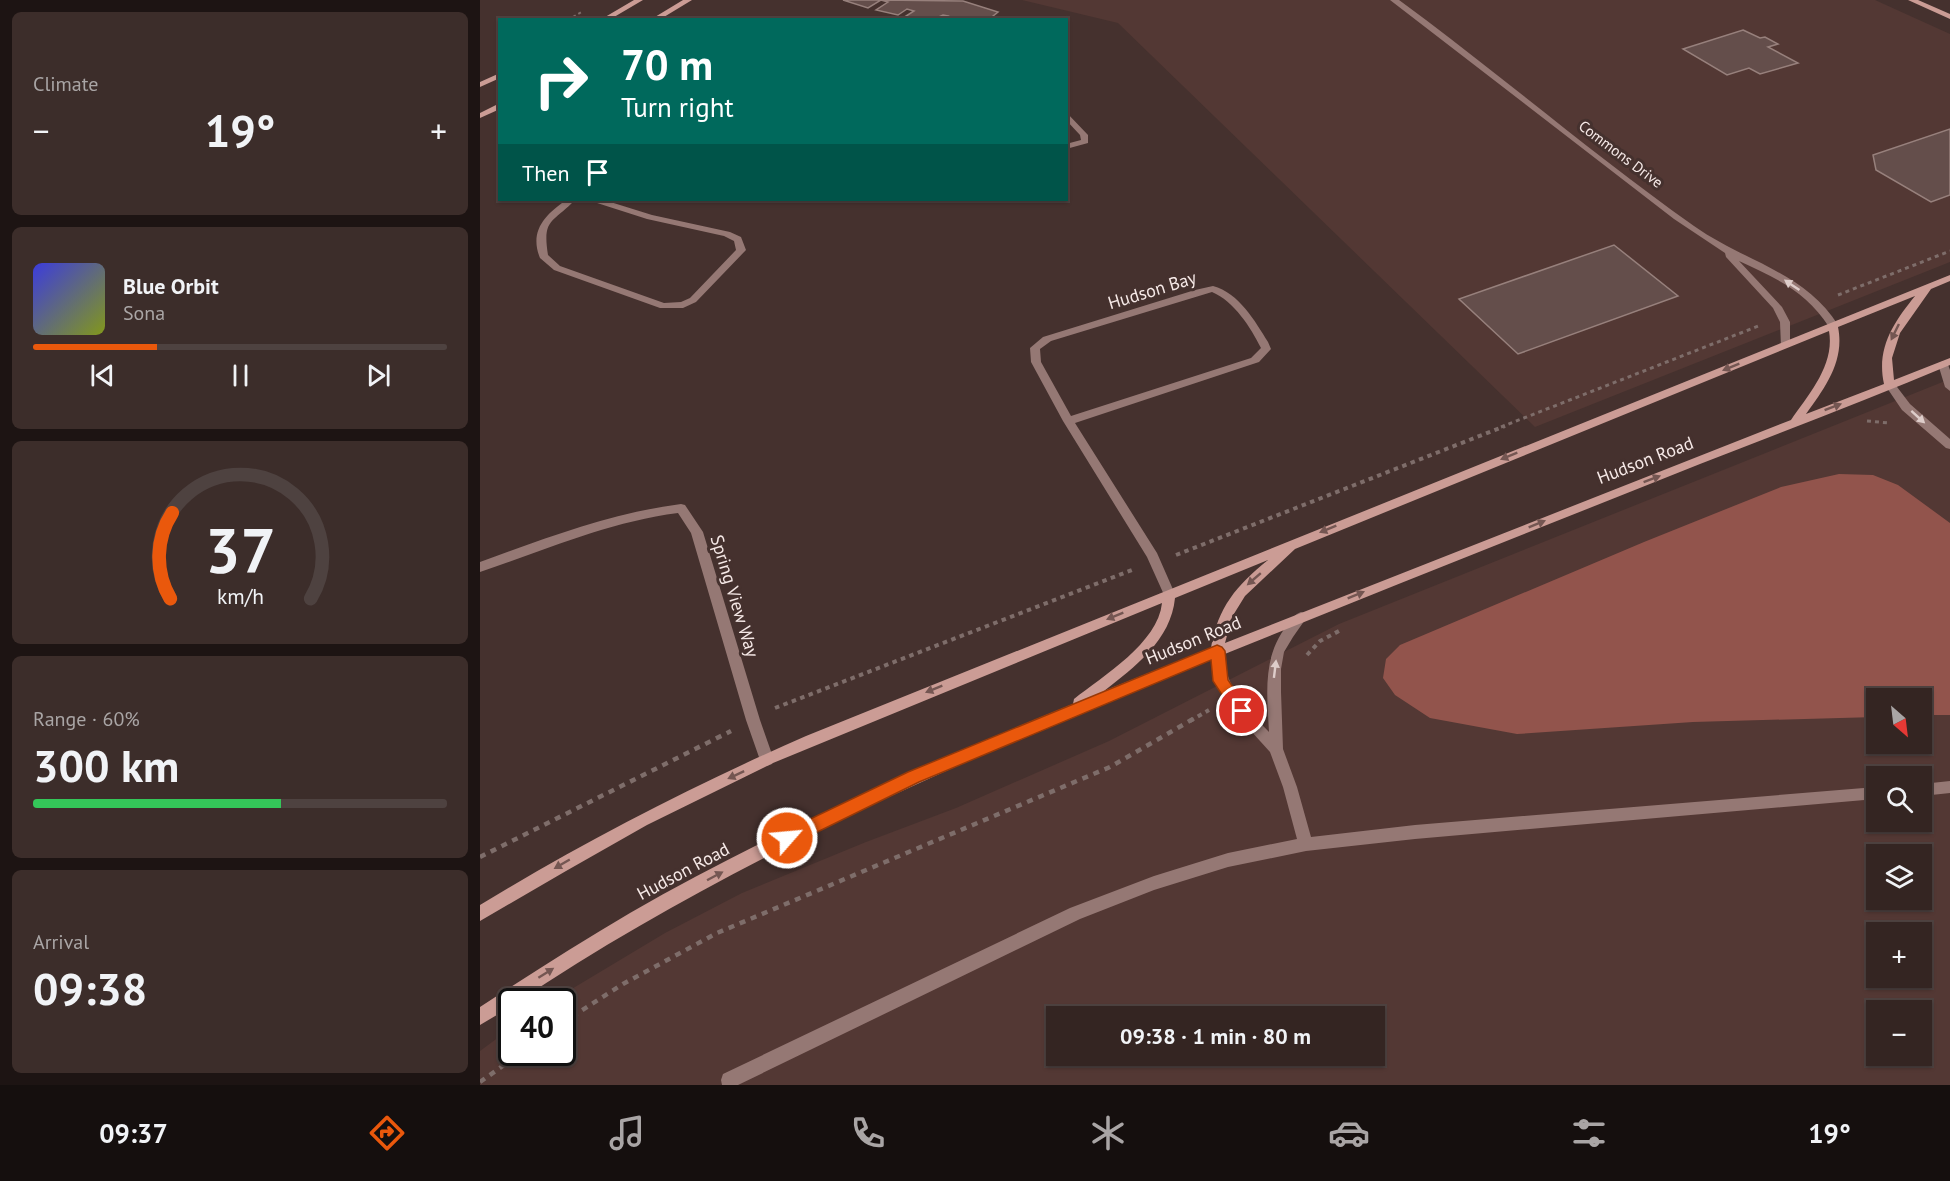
<!DOCTYPE html>
<meta charset="utf-8">
<style>
:root{--surface:#342522;--page:#3c2d2a;--text:#f1f3f6;--muted:#a9a5a5;--line:#4e4240;--accent:#ea580c}
body{margin:0;font-family:"PT Sans",sans-serif;background:var(--page);color:var(--text);height:100vh;display:flex;flex-direction:column;font-size:22px;white-space:nowrap}
*{box-sizing:border-box;margin:0}
p{font-size:20px;color:var(--muted)}
.icon{flex:none;width:33px;height:33px;fill:none;stroke:currentColor;stroke-width:2;stroke-linecap:round;stroke-linejoin:round}
.map{position:relative;flex:1;overflow:hidden}
.panel{display:flex;flex-direction:column;gap:12px;padding:12px;background:#1d1413;width:480px}
.panel>*{flex:none}
.guide{position:absolute;left:18px;top:18px;width:570px;height:183px;border-radius:0px;box-shadow:0 2px 4px #0004,0 0 0 2px var(--line);background:#00695c;color:#fff;overflow:hidden}
.needle{width:39px;rotate:152deg}
.controls{position:absolute;left:1386px;top:688px;display:grid;gap:12px}
.controls a{display:grid;place-items:center;width:66px;height:66px;border-radius:0px;background:var(--surface);box-shadow:0 2px 4px #0004,0 0 0 2px var(--line);font-size:30px}
.speed{position:absolute;left:18px;top:988px;display:flex;gap:12px;font-size:30px;font-weight:700;text-align:center}
.speed>*{display:grid;place-content:center;width:78px;height:78px;border-radius:50%;background:var(--surface);box-shadow:0 2px 4px #0004,0 0 0 2px var(--line);line-height:1}
.speed .limit{border:3px solid #111;border-radius:9px;background:#fff;color:#111}
.pin{position:absolute;display:grid;place-items:center;width:51px;height:51px;color:#fff;margin:-26px;border:3px solid #fff;border-radius:50%;box-shadow:0 2px 6px #0007}
.me{position:absolute;width:66px;margin:-33px;rotate:63deg;stroke-linejoin:round;filter:drop-shadow(0 0 4px #0008)}
.turn{display:flex;align-items:center;gap:21px;height:126px;padding:0 24px;font-size:27px}
.turn .icon{width:78px;height:78px;stroke-width:2.5}
.turn b{display:block;font-size:42px;line-height:51px}
.then{display:flex;align-items:center;height:57px;padding:0 24px;background:#0003;gap:12px;font-size:22px}
.big{font-size:45px;font-weight:800;line-height:1.1}
.panel .tile{flex:1;display:flex;flex-direction:column;justify-content:center;gap:9px;min-width:0;padding:0 21px;border-radius:9px;background:var(--page)}
.panel .dial{align-items:center;gap:0}
.dial svg{height:156px;overflow:visible;fill:none;stroke:var(--line);stroke-width:7;stroke-linecap:round;text-anchor:middle}
.dial text{fill:var(--text);stroke:none}
.song{display:flex;align-items:center;gap:18px}
.cover{width:72px;height:72px;border-radius:9px;background:linear-gradient(135deg,hsl(240 70% 55%),hsl(70 70% 35%))}
.played{height:6px;border-radius:3px;background:linear-gradient(90deg,var(--accent) 30%,var(--line) 30%)}
.keys{display:flex;justify-content:space-around;direction:ltr}
.heat{display:flex;justify-content:space-between;align-items:center;font-size:33px;direction:ltr}
.charge{height:9px;border-radius:4px;background:linear-gradient(90deg,#34c759 60%,var(--line) 0)}
.trip{position:absolute;left:566px;top:1006px;width:339px;height:60px;border-radius:0px;background:var(--surface);box-shadow:0 2px 4px #0004,0 0 0 2px var(--line);font-weight:800;line-height:60px;text-align:center}
.dock{display:flex;height:96px;justify-content:space-around;align-items:center;background:#150f0e;color:var(--muted)}
.dock .icon{width:42px;height:42px}
.dock .active{color:var(--accent)}
.dock b{font-size:27px;color:var(--text)}
main{display:flex;flex:1;min-height:0}
.map>svg:first-child{display:block}
</style>
<main>
<section class="panel">
<div class="tile"><p>Climate</p>
<div class="heat"><a>−</a><b class="big">19°</b><a>+</a></div>
</div>
<div class="tile">
<div class="song"><i class="cover"></i><div><b>Blue Orbit</b><p>Sona</p></div></div>
<div class="played"></div>
<div class="keys"><svg class="icon" aria-label="previous" viewBox="0 0 24 24"><path d="M18 5L8 12l10 7zM5 5v14"/></svg><svg class="icon" aria-label="pause" viewBox="0 0 24 24"><path d="M8 5v14M16 5v14"/></svg><svg class="icon" aria-label="next" viewBox="0 0 24 24"><path d="M6 5l10 7-10 7zM19 5v14"/></svg></div>
</div>
<div class="tile dial"><svg viewBox="0 0 100 80">
<path d="M14 69A42 42 0 1 1 86 69"/>
<path d="M14 69A42 42 0 0 1 15 25" stroke="#ea580c"/>
<text x="50" y="56" font-size="32" font-weight="700">37</text>
<text x="50" y="72" font-size="11">km/h</text>
</svg></div>
<div class="tile"><p>Range · 60%</p><b class="big">300 km</b><div class="charge"></div></div>
<div class="tile"><p>Arrival</p><b class="big">09:38</b></div>
</section>
<div class="map">
<svg width="1470" height="1085" viewBox="0 0 1470 1085">
<rect width="100%" height="100%" fill="#45312e"/>
<path fill="#533834" fill-rule="evenodd" d="M542,0H1395L1470,34V262L1055,427L638,23Z
M1470,379V1085H0V1051L31,1028L32,1053H82V1002H70L185,933L262,893L386,842L476,808L629,741L859,624ZM1396,699H1442V744H1396ZM1396,777H1442V822H1396ZM1396,855H1442V900H1396ZM1396,933H1442V978H1396ZM1396,1011H1442V1056H1396ZM576,1017H894V1056H576Z"/>
<path fill="#92544c" d="M1359,474L1393,475L1418,485L1470,523V715H1442V699H1396V717L1213,722L1037,734L950,718L915,695L903,678L906,659L920,645L1164,542L1301,487Z"/>
<path fill="#644e4b" stroke="#97807c" stroke-width="1.5" d="M363,0H401L388,8Z
M401,0L483,1L518,12L508,20H463L468,16L463,15L452,20H427L423,18L434,11L427,9L418,15L396,10L408,2Z
M1263,30L1280,38L1285,37L1298,44L1288,47L1318,63L1280,74L1269,68L1247,75L1203,49Z
M1470,129V195L1451,202L1396,170L1393,155Z
M1134,245L1198,296L1038,354L979,299Z"/>
<g fill="none" stroke-linecap="round" stroke-linejoin="round">
<path stroke="#7e6d6a" stroke-width="2" stroke-dasharray="3 3" stroke-linecap="butt" d="M88,20L103,11"/>
<path stroke="#7e6d6a" stroke-width="3" stroke-dasharray="4 4" stroke-linecap="butt" d="M1358,295L1470,251
M1387,421L1409,423
M1021,427L1281,325"/>
<path stroke="#7e6d6a" stroke-width="4" stroke-dasharray="4.5 4.5" stroke-linecap="butt" d="M696,555L1025,426
M827,655L840,641L859,631
M295,708L652,570
M710,721L729,710"/>
<path stroke="#7e6d6a" stroke-width="4.5" stroke-dasharray="6 6" stroke-linecap="butt" d="M0,857L251,731
M82,1023L143,984L237,933L630,767L713,719
M0,1082L41,1053"/>
<path fill="#957874" fill-rule="evenodd" d="M910,0H919L946,20C1036,88 1122,161 1214,226C1263,261 1325,272 1358,325L1357,327H1349C1327,292 1296,278 1259,261L1302,307L1310,322V345L1305,348L1301,347L1300,322L1293,308L1246,257L1245,253L1194,219Z
M586,112L608,135V143L586,149V144L601,140L600,135L586,120Z
M86,200H95C73,223 62,218 68,255L80,266L184,303L201,302L210,298L256,250L254,241L244,236L167,219L114,202L113,200H124L172,215L250,232L261,237L266,250L216,302L203,308H180L74,270L60,258C49,231 65,215 86,200Z
M733,286C759,293 775,321 788,342L791,349L779,362L595,423L677,553L695,594L693,597H685L667,557L583,421L551,362L550,348L563,337L715,290ZM732,292C754,301 771,328 781,348L771,358L591,416L561,362L560,349L571,341Z
M1463,361L1467,362L1470,370V391L1465,387L1458,364Z
M1410,381L1414,383L1430,404L1470,439V449L1466,448L1422,410L1405,385Z
M201,504L205,505L223,532L280,720L294,760L292,764L287,766L282,764L280,760L266,720L211,533L198,513C128,522 66,550 0,572V562C66,538 131,513 201,504Z
M821,612L825,613L827,617L813,637L804,652L801,669V692L803,749L817,787L831,837L935,825L1396,787V799L935,839L826,851L748,867L674,890L600,919L258,1085H242L241,1080L243,1074L590,908L674,876L748,853L817,839L803,787L790,752L761,720L744,697L736,680L731,651L732,647L737,646L742,647C746,657 745,669 749,679C756,700 774,716 789,732C787,694 782,656 808,624C812,619 815,614 821,612Z
M1470,781V793L1442,796V784Z"/>
<path fill="#cb9c95" fill-rule="evenodd" d="M154,0H163L129,20H120Z
M203,0H212L179,20H170Z
M1428,0H1438L1470,14V19Z
M20,73V78L0,87V82Z
M20,103V109L0,118V113Z
M1470,275V281L1451,289L1420,333L1412,358L1414,380L1470,358V365C1387,400 1304,431 1220,464C1052,531 883,598 715,666C480,761 248,861 37,1002H32V1006L0,1025V1007C49,975 99,943 150,913C291,832 442,766 593,704L594,699C623,676 678,643 682,603L293,763L167,825L86,871L0,921V905C105,841 214,785 326,736ZM1435,296C1414,322 1396,348 1404,384L1326,414C1345,388 1365,361 1358,327ZM1349,331C1355,365 1329,394 1311,420L745,643L752,617L765,596L815,549ZM788,560C756,586 738,607 731,648L624,691C655,667 691,640 695,598Z"/>
</g>
<defs><path id="oneway-solid" d="M-6-.8H1V-3.2L6.5 0L1 3.2V.8H-6Z" transform="scale(1.5)"/></defs>
<g fill="#decdca">
<use href="#oneway-solid" transform="translate(1312 285) rotate(-146)"/>
<use href="#oneway-solid" transform="translate(1438 417) rotate(42)"/>
<use href="#oneway-solid" transform="translate(795 669) rotate(-83)"/>
</g>
<g fill="#745652">
<use href="#oneway-solid" transform="translate(1415 332) rotate(116)"/>
<use href="#oneway-solid" transform="translate(1251 367) rotate(158)"/>
<use href="#oneway-solid" transform="translate(1353 407) rotate(-21)"/>
<use href="#oneway-solid" transform="translate(1029 456) rotate(158)"/>
<use href="#oneway-solid" transform="translate(1172 479) rotate(-21)"/>
<use href="#oneway-solid" transform="translate(1057 524) rotate(-22)"/>
<use href="#oneway-solid" transform="translate(848 529) rotate(158)"/>
<use href="#oneway-solid" transform="translate(774 579) rotate(139)"/>
<use href="#oneway-solid" transform="translate(876 595) rotate(-22)"/>
<use href="#oneway-solid" transform="translate(635 616) rotate(158)"/>
<use href="#oneway-solid" transform="translate(454 689) rotate(158)"/>
<use href="#oneway-solid" transform="translate(256 775) rotate(155)"/>
<use href="#oneway-solid" transform="translate(82 864) rotate(150)"/>
<use href="#oneway-solid" transform="translate(235 876) rotate(-28)"/>
<use href="#oneway-solid" transform="translate(66 973) rotate(-32)"/>
</g>
<path fill="#ea580c" stroke="#983908" stroke-width="1.5" d="M737,645L742,647L745,651L748,680L767,707L769,711L767,716L762,718L756,716L733,681L731,660L439,782L313,844L307,846L301,844L299,838L301,833L428,772Z"/>
<g text-anchor="middle" dominant-baseline="central" stroke-width="6" stroke-linejoin="round" paint-order="stroke">
<g font-size="15" fill="#f6e9e7" stroke="#45312e">
<text transform="translate(1141 154) rotate(37)">Commons Drive</text>
</g>
<g font-size="18" fill="#f6e9e7" stroke="#45312e">
<text transform="translate(672 290) rotate(-17)">Hudson Bay</text>
<text transform="translate(1165 460) rotate(-21)">Hudson Road</text>
<text transform="translate(255 596) rotate(73)">Spring View Way</text>
<text transform="translate(713 640) rotate(-22)">Hudson Road</text>
<text transform="translate(203 871) rotate(-28)">Hudson Road</text>
</g>
</g>
</svg>
<div class="controls">
<a><svg class="needle" viewBox="-14 -14 28 28"><path d="M0-13l5 13h-10z" fill="#e53935"/><path d="M0 13l5-13h-10z" fill="#a9a5a5"/></svg></a>
<a><svg class="icon" aria-label="search" viewBox="0 0 24 24"><circle cx="10" cy="10" r="6"/><path d="M15 15l6 6"/></svg></a>
<a><svg class="icon" aria-label="layers" viewBox="0 0 24 24"><path d="M12 4l9 5-9 5-9-5zM3 14l9 5 9-5"/></svg></a>
<a>+</a>
<a>−</a>
</div>
<div class="speed"><div class="limit">40</div></div>
<div class="pin" style="left:762px;top:711px;background:#d93025"><svg class="icon" aria-label="arrive" viewBox="0 0 24 24"><path d="M6 21V4h12l-3 4 3 4H6"/></svg></div>
<svg class="me" style="left:307px;top:838px" viewBox="-20 -20 40 40"><circle r="17" fill="#ea580c" stroke="#fff" stroke-width="3"/><path d="M0-11L8 9 0 5-8 9z" fill="#fff"/></svg>
<div class="trip">09:38 · 1 min · 80 m</div>
<div class="guide">
<div class="turn"><svg class="icon" aria-label="right" viewBox="0 0 24 24"><path d="M7 20v-9h11M14 6l5 5-5 5"/></svg><div><b>70 m</b>Turn right</div></div>
<div class="then">Then<svg class="icon" aria-label="arrive" viewBox="0 0 24 24"><path d="M6 21V4h12l-3 4 3 4H6"/></svg></div>
</div>
</div>
</main>
<nav class="dock">
<b>09:37</b>
<svg class="icon active" aria-label="directions" viewBox="0 0 24 24"><path d="M12 3l9 9-9 9-9-9zM9 14v-3h6M13 9l2 2-2 2"/></svg>
<svg class="icon" aria-label="music" viewBox="0 0 24 24"><path d="M9 18V5l10-2v13"/><circle cx="6" cy="18" r="3"/><circle cx="16" cy="16" r="3"/></svg>
<svg class="icon" aria-label="phone" viewBox="0 0 24 24"><path d="M5 4h4l2 5-3 2q2 4 5 5l2-3 5 2v4C11 20 4 13 5 4z"/></svg>
<svg class="icon" aria-label="climate" viewBox="0 0 24 24"><path d="M12 3v18M4 7l16 10M4 17L20 7"/></svg>
<svg class="icon" aria-label="car" viewBox="0 0 24 24"><path d="M5 17H2v-5l4-1 3-4h7l3 4 3 1v5h-3M9 17h6M6 11h13"/><circle cx="7" cy="17" r="2"/><circle cx="17" cy="17" r="2"/></svg>
<svg class="icon" aria-label="filters" viewBox="0 0 24 24"><path d="M4 7h16M4 17h16"/><circle cx="9" cy="7" r="2"/><circle cx="15" cy="17" r="2"/></svg>
<b>19°</b>
</nav>
